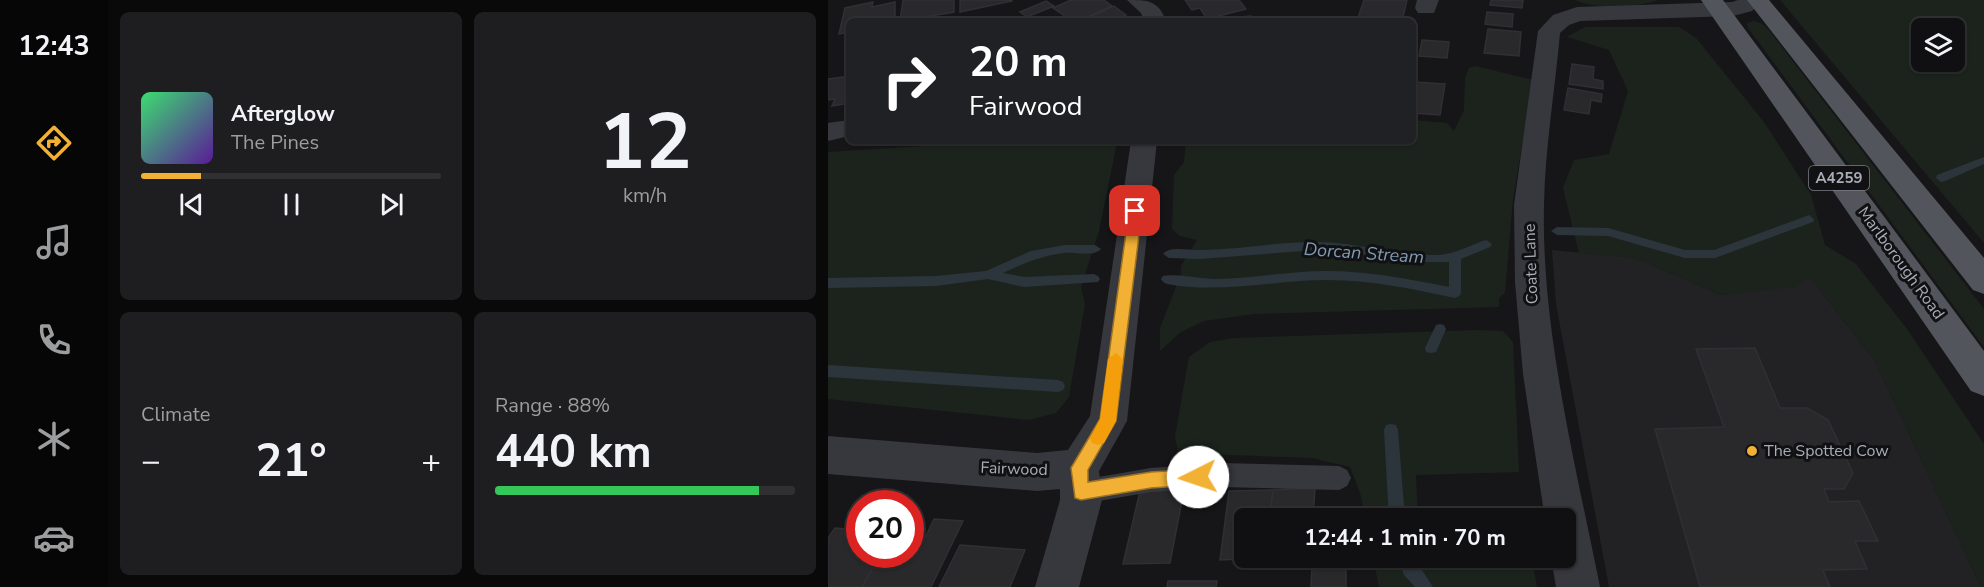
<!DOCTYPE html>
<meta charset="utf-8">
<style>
:root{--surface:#101012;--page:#1e1e20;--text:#f1f3f6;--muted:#9c9d9f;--line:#303032;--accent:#f2b134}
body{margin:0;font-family:"Nunito Sans",sans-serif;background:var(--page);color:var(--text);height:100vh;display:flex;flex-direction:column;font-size:22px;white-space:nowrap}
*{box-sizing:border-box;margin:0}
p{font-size:20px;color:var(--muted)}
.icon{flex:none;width:33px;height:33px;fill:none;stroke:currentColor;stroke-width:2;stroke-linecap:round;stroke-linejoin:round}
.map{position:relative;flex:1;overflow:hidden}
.sheet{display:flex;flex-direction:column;gap:12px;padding:12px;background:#09090a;width:720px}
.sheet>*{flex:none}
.banner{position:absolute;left:18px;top:18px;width:570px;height:126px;border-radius:9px;box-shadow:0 2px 4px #0004,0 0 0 2px var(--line);background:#202124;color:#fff;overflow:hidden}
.tools{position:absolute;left:1083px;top:18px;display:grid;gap:12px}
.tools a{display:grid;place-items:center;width:54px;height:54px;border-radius:9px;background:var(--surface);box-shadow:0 2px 4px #0004,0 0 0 2px var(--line);font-size:30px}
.speed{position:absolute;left:18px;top:490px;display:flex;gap:12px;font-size:30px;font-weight:700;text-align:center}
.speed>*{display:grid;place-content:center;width:78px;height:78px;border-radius:50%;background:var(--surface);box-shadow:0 2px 4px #0004,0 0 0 2px var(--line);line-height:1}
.speed .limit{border:9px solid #d22;background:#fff;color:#111}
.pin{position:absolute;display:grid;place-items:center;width:51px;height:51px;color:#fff;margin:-26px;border-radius:12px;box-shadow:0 3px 9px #0006}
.me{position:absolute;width:66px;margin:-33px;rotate:266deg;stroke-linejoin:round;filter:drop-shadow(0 0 4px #0008)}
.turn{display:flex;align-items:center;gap:21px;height:126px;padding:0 24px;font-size:27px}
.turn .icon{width:78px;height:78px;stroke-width:2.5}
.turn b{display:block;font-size:42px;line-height:51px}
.big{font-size:45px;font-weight:700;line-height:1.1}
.sheet .card{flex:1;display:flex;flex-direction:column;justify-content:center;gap:9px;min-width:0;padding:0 21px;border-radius:9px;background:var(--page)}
.sheet .dial{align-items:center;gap:0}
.dial b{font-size:78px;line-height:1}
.song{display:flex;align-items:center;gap:18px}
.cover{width:72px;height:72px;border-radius:9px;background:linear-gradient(135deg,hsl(140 70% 55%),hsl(270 70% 35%))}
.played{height:6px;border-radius:3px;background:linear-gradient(90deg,var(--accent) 20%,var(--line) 20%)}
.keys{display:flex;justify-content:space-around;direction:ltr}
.heat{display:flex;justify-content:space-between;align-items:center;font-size:33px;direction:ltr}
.charge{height:9px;border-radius:4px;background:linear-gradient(90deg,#34c759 88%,var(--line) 0)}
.sheet .tiles{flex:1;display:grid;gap:12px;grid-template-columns:repeat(2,1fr)}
.trip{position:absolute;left:406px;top:508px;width:342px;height:60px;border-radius:9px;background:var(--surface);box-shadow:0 2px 4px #0004,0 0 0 2px var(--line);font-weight:700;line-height:60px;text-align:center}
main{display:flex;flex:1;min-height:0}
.tab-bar{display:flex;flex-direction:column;width:108px;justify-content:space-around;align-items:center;background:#060607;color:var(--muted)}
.tab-bar .icon{width:42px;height:42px}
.tab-bar .active{color:var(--accent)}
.tab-bar b{font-size:27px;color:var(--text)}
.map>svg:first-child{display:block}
</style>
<main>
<nav class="tab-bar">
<b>12:43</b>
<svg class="icon active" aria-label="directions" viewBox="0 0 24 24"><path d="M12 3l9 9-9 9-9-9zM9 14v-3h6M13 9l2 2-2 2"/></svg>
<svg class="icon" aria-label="music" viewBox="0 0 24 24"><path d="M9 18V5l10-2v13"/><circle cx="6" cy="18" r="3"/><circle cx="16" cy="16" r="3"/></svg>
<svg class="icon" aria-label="phone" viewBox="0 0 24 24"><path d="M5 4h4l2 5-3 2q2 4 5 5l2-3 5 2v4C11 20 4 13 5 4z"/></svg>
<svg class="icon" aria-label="climate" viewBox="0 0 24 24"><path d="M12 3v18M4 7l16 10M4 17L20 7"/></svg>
<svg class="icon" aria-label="car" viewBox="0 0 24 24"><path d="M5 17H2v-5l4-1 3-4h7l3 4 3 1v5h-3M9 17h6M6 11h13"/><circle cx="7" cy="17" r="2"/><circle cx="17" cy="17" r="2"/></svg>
</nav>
<section class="sheet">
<div class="tiles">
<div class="card">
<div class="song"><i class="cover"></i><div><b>Afterglow</b><p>The Pines</p></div></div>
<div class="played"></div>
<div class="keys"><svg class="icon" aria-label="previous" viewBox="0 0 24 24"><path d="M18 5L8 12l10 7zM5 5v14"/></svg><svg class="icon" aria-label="pause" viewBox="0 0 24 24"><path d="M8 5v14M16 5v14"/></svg><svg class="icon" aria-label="next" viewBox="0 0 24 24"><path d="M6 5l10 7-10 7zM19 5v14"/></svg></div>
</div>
<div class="card dial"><b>12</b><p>km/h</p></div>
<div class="card"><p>Climate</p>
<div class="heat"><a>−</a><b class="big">21°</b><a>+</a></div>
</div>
<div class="card"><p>Range · 88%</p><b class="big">440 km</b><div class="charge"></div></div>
</div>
</section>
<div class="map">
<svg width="1156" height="587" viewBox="0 0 1156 587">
<rect width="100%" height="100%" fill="#161618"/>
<path fill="#222225" d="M724,250L808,258L893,295L982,277L1047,361L1153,587H781L728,304Z"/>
<path fill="#1c231d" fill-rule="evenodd" d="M747,0H830C806,8 770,10 747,0Z
M952,0H1156V243ZM1094,28H1126V62H1094Z
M926,21L933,23L940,29L1156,309V347L920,28L919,23Z
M757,27H851L868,38L936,122L983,195L997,245L1028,264L1079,329L1156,444V587H1153L1047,361L982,277L967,287L893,295L808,258L751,253L735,188L746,160L781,154L800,91L781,50L739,37Z
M647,66L705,80L685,199L677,293L671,298V307L426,314L376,321L353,332L332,351V328L353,274V266L369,240L352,236L344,229L346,175L356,162L358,141H585V120L619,123L626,131L636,110L637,78L641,68Z
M179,141L289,143L271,231L253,287L257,304L241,397L228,413L201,420L0,399V152Z
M651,330L675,331L685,342L691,472L588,475L590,519H538L532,493L522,467L484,458L350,453L347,436L361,357L382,342L407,338Z
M545,558H704L709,587H551Z"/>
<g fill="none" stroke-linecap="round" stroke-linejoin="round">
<path fill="#2c353c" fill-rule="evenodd" d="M1156,157V164L1117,181L1113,182L1108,178L1109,175Z
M981,215L986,219L985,222L887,258H857L780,236L729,235L723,231L729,227L780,228L857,250H886Z
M658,240L664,244L662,247L633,259V293L631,296L627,298C585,289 543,280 500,280C445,280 393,294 339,284L335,282L333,279L335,276C343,273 377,279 389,279C426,278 462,271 499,271C540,271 581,279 621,287V262H580L551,256L489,250L372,259L341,258L335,254C342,245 363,251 374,250C412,249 450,242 488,242C529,242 569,256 610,255C628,254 642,245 658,240Z
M237,245H267L273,249C266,257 248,252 237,253C214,255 195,264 175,273L196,277L266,274L270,276L272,279L270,282L196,287L160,279L108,286L0,288V278L108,276L158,271L203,251Z
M612,324L616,325L618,329L608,352L603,353L598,352L597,348L608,325Z
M0,365L230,380L235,382L237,386L235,390L230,392L0,377Z
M563,424L568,425L570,430L577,519H561L556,430L558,425Z
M570,558H586L605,587H587L576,575Z"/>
</g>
<path fill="#29292c" stroke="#303034" stroke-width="1.5" d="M75,0H126V12L72,21Z
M132,0H184V1L132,12Z
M243,0H276L284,6L250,21H244L225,8Z
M357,0H411L418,9L379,19L372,8L364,10Z
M536,0H579L574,21L530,18Z
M663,0H695L694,8L662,5Z
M218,1L226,6L199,17L192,12Z
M45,2L44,7L67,2V21H21V32L11,34L17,8Z
M286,6L298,15L289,19L292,21H253Z
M659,12L685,14L684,27L657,24Z
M423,16V21H376V20Z
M660,29L693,32L691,56L656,53Z
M594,40L621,42L619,58L591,56Z
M744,64L766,67L765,79L775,81V89L741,84Z
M21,76V103L4,106L7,99L0,100V79Z
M585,82L617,84L612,115L585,113Z
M740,88L774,94L773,102L763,100L761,114L736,110Z
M927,348L952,408H979L1000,420L1025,473L1016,489H996L1001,502L1031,501L1050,541H1027L1039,569L995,570L1002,587H872L827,429L896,427L868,349Z
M487,488L485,519H442L445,490Z
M356,490L342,563L295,564L312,491Z
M445,490L442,519H417V558H434L392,560L401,491Z
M106,519L135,521L103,587H34L52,555H82V535L98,536Z
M7,528L32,530V555H52L34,587H0V538Z
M132,545L197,550L182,587H111Z
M518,564V587H483L484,565Z
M340,581H389L388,587H339Z"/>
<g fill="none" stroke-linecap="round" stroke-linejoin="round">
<path fill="#37383d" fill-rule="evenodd" d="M393,463L511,466L519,470L523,478L519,486L511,490L393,487L323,492L253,504L244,500L241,492L244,484L253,480L323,468Z"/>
<path fill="#37383d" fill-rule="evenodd" d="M299,0C320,0 330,0 338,21H316L313,13Z
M589,0H611L606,13H590L587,8Z
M910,0H936L924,11L905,16L752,21L741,25L732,33C727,90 717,148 716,205C713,329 748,466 772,587H728L723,558H738V519H717L695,374L687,282L686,205L710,31L725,15L749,7L904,2Z
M21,120V136L0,141V123Z
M303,141H329L299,421L271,471L274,500L251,587H207L232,500V489L209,491L0,474V436L209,453L240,450L262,416Z"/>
<path fill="#53555c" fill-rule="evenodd" d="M873,0H895L1156,351V396L1143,391Z
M919,0H941L1156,258V294L1145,290Z"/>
</g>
<path fill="#f2b134" stroke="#9d7322" stroke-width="1.5" d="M307,206L314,211L288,421L260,470V482L323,472L370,469L376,471L378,477L376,483L370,485L323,488L253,500L247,498L243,468L272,419L301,211Z"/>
<path fill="#f59e0b" d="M288,353L295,359L288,421L276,443L270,445L264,443L262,438L272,419L280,359Z"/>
<circle fill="#f2b134" stroke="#111113" stroke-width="2" cx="924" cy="451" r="6"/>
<g text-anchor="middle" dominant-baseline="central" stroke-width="6" stroke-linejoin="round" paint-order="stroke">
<rect fill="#111113" stroke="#7b7e86" stroke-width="1.5" x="981" y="166" width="60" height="24" rx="4.5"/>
<g font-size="15" font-weight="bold" fill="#a8adb8">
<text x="1011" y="178">A4259</text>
</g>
<g font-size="16" fill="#a8adb8" stroke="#111113">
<text transform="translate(1073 263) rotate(54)">Marlborough Road</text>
<text transform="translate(703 264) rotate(-92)">Coate Lane</text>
<text transform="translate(186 469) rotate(2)">Fairwood</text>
</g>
<g font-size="16" fill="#a8adb8" stroke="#111113" text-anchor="start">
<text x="936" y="451">The Spotted Cow</text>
</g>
<g font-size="18" font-style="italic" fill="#7f9bb3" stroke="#111113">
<text transform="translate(536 253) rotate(4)">Dorcan Stream</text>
</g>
</g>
</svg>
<div class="tools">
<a><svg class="icon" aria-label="layers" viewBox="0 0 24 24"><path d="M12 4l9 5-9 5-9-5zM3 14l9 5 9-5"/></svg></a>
</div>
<div class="speed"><div class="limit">20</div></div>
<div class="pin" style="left:307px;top:211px;background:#d93025"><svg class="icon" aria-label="arrive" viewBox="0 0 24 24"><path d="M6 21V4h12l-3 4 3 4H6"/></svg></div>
<svg class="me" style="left:370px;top:477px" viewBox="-20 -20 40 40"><circle r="19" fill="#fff"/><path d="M0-13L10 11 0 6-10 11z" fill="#f2b134"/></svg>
<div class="trip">12:44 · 1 min · 70 m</div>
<div class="banner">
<div class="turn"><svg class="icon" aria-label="right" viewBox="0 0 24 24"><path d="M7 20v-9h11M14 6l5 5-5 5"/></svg><div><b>20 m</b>Fairwood</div></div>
</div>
</div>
</main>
